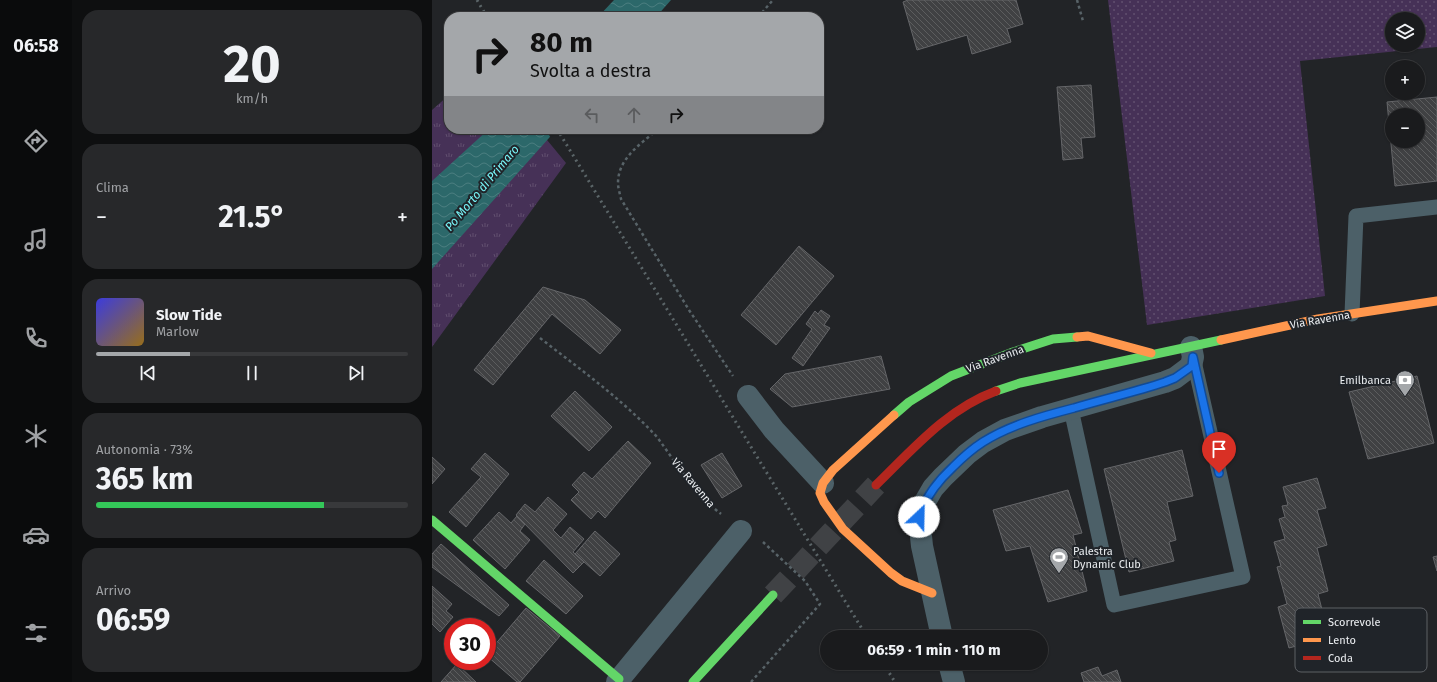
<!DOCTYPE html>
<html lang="it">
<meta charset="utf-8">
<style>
:root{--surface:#1a1b1d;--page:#27282a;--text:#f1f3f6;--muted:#9fa1a4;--line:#38393b;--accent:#a4a7aa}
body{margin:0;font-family:"Fira Sans",sans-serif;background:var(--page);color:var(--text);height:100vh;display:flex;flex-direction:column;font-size:15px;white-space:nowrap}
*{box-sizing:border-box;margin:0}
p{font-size:13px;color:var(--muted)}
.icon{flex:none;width:22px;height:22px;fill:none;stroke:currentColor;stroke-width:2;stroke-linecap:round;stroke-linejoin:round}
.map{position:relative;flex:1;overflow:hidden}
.panel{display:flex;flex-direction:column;gap:10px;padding:10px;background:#0e0f10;width:360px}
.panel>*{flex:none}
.guide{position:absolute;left:12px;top:12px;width:380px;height:122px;border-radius:16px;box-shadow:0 1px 3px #0004,0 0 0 1px var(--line);background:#a4a7aa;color:#111;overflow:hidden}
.tools{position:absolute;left:953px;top:12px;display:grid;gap:8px}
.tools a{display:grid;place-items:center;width:40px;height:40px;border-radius:50%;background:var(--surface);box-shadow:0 1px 3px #0004,0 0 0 1px var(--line);font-size:20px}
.speed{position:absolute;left:12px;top:618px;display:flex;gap:8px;font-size:20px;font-weight:700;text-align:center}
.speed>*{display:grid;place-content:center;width:52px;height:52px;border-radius:50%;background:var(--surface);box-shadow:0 1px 3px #0004,0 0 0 1px var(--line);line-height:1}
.speed .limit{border:6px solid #d22;background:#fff;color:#111}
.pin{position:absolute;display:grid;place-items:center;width:34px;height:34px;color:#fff;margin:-41px -17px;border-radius:50% 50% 50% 0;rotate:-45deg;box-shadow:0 0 4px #0007}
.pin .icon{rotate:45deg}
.me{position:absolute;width:44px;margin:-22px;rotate:24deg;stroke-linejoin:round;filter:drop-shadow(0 0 3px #0008)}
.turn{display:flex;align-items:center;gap:14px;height:84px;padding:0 20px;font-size:18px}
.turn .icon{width:52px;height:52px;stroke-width:2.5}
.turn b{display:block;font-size:28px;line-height:34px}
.lanes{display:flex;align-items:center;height:38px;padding:0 20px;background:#0003;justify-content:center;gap:20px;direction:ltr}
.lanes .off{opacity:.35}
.big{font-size:30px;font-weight:700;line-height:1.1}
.panel .card{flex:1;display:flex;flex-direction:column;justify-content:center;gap:6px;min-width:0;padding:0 14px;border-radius:16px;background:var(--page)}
.panel .dial{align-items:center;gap:0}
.dial b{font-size:52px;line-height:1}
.song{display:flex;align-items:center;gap:12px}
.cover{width:48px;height:48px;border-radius:6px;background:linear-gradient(135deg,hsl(240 70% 55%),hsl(40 70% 35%))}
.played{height:4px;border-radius:2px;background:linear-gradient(90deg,var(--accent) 30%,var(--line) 30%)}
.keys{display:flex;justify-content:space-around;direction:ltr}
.heat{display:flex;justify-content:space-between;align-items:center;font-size:22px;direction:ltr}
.charge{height:6px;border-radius:3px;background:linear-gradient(90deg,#34c759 73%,var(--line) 0)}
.trip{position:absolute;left:388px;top:630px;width:228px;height:40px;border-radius:20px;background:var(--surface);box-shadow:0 1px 3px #0004,0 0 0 1px var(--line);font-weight:700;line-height:40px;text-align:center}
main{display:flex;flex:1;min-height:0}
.menu{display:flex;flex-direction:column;width:72px;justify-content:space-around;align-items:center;background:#0a0b0c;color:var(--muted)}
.menu .icon{width:28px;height:28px}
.menu .active{color:var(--accent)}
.menu b{font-size:18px;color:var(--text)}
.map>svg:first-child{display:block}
</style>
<main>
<nav class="menu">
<b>06:58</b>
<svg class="icon active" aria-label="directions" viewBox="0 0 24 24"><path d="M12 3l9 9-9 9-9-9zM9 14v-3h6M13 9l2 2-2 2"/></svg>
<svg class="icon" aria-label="music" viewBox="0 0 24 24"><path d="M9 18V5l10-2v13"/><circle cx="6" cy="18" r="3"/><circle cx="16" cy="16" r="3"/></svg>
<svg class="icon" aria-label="phone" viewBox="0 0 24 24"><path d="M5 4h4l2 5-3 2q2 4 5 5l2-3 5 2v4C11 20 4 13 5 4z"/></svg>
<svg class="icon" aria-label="climate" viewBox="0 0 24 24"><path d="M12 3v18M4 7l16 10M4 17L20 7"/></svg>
<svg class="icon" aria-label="car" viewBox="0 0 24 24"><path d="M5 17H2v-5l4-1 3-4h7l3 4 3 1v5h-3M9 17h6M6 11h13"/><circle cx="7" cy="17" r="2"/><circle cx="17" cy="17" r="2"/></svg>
<svg class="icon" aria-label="filters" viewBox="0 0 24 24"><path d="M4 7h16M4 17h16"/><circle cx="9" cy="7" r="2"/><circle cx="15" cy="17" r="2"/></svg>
</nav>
<section class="panel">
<div class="card dial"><b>20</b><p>km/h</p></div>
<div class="card"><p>Clima</p>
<div class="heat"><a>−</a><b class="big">21.5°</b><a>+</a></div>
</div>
<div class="card">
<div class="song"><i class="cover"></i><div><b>Slow Tide</b><p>Marlow</p></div></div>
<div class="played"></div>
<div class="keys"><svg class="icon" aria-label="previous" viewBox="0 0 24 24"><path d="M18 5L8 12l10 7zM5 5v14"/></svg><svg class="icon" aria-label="pause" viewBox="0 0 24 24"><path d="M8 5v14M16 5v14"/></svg><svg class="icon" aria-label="next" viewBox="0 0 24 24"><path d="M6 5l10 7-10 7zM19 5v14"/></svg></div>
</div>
<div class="card"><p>Autonomia · 73%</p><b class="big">365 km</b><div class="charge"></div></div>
<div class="card"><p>Arrivo</p><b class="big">06:59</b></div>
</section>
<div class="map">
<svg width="1005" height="682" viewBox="0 0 1005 682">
<defs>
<pattern id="grass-dots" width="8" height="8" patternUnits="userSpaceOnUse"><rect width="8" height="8" fill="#463157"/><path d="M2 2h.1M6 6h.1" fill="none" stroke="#614f6f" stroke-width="1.8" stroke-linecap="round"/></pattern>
<pattern id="park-tufts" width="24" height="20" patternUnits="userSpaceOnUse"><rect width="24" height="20" fill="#463157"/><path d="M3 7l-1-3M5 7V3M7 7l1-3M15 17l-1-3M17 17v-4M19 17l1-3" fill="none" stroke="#614f6f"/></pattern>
<pattern id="water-waves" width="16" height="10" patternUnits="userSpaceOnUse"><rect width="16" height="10" fill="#2c686a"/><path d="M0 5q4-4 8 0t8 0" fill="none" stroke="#4b7e80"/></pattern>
<pattern id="building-back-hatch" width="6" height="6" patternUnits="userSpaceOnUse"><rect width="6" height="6" fill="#404143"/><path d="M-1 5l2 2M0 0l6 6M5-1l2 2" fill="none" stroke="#5c5d5e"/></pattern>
</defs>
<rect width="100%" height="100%" fill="#222427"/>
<path fill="url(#grass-dots)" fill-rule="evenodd" d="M676,0H1005V47L868,61L893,296L715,325ZM960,19H986V45H960Z"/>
<path fill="url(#park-tufts)" d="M17,95V129H106L134,163L0,347V110Z"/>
<path fill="url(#water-waves)" d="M182,0H239L224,17H166Z
M57,129H125L0,269V181Z"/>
<path fill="#222427" d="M113,129H127L119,138Z"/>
<path fill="url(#building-back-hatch)" stroke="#656669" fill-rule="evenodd" d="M476,0H584L591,24L575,29L579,42L540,54L535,35L485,50L471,2Z
M659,85L663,137L649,138L651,158L631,160L625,87Z
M1005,97V181L963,186L955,102ZM960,115H986V141H960Z
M367,246L402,276L344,345L309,315Z
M111,287L153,300L189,330L168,354L120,314L61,385L42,370Z
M389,310L398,316L392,325L398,328L371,366L360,358L380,329L374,324L383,311L386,314Z
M449,356L458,389L360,407L338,389L353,374Z
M985,376L1002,443L936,459L917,392Z
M143,391L180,427L157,451L119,416Z
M196,441L219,463L173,518L166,511L159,519L139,500L147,492L140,485L152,472L160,479Z
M750,450L761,496L735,502L744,540L737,542L742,561L697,572L672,469Z
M53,453L77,474L34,527L17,512L49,477L39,469Z
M290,453L310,486L290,498L269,465Z
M0,457L13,469L0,484Z
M885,478L894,508L885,510L895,545L885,548L896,591L886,594L897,637L857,648L846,607L855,604L845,567L849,566L842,542L853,539L847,519L853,517L850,506L856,505L851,487Z
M636,490L650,533L641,535L655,591L616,602L598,546L574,551L561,510Z
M116,497L135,514L121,530L129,538L138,527L152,539L141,552L152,562L141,573L84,515L93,504L103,512Z
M67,512L79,523L85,516L93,524L88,531L98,540L73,569L41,540Z
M163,531L188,554L168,576L143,554Z
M9,544L77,605L67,616L0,567V554Z
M1005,556V571L1001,557Z
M112,560L151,596L134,614L94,581Z
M0,586L20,604L14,611L21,617L8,632L0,624Z
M94,608L128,636L88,682H85L55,656V654Z
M40,619L49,627H33Z
M25,664L44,682H9Z
M666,667L670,676L685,670L689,682H652L649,673Z"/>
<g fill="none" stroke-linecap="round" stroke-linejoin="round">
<path stroke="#404245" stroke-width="22" stroke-dasharray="22 11" stroke-linecap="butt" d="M341,595L444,485"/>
<path stroke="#586368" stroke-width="2.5" stroke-dasharray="3 3" stroke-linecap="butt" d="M645,0L651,21
M326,17L341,0
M226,129C209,144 186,158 186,183C186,188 188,194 189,199L257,310L301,376
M108,338C149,370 190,399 225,437C231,445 237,454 243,462C257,481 271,500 289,514
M319,682L388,604L373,581L331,542"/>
<path stroke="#4c6068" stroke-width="15" d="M920,314L924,216L1005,207
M639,409L682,605L811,577L761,357"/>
<path stroke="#4c6068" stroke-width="22" d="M316,396L342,430L391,483
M510,637L490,546L487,517L490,507L501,488L511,477L535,454L551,442L573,430L610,417L733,382L743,378L759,366L761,357L759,347
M517,663L522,682
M185,682L309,531"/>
<path stroke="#63d668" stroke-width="9" d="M564,391L588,383L789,340
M462,415L477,402L519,376L581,352L621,339L645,337
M0,520L187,679
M261,682L341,595"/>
<path stroke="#ff974d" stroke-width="9" d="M645,337L656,336L719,353
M789,340L886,319L1005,301
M462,415L401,470L391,483L388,493L392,502L411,529L459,573L470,581L500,593"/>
<path stroke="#b3261e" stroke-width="9" d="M444,485C481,449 515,409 564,391"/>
<path stroke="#5b6568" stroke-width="3" stroke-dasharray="2 4" stroke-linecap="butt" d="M45,0L55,17
M125,129L435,637
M451,663L463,682"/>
</g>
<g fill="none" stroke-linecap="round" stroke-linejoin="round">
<defs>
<path id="route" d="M487,517C493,497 506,481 521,467C530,458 540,449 551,442C578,425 611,416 642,408C672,399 703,392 733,382L743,378L760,366L761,357L787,473"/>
</defs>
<use href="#route" stroke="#114b97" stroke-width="10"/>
<use href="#route" stroke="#1a73e8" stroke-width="7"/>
</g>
<defs>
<symbol id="bank-pin" viewBox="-11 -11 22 30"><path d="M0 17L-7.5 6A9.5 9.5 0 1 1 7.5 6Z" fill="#a4a7aa" stroke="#202429"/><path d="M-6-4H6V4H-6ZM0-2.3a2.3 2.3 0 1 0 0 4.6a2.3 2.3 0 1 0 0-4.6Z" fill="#fff"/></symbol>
<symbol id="stadium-pin" viewBox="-11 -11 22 30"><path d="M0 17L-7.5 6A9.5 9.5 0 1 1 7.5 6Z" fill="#a4a7aa" stroke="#202429"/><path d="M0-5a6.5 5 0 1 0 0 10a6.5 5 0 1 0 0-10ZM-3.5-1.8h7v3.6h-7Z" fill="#fff"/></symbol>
</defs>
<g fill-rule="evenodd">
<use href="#bank-pin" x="962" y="369" width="22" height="30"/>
<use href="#stadium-pin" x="616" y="546" width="22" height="30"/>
</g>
<g text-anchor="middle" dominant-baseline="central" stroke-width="4" stroke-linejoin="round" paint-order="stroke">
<g font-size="11" fill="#eaedf0" stroke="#202429">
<text transform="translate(888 320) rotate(-10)">Via Ravenna</text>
<text transform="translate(563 359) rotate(-20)">Via Ravenna</text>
<text transform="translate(261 483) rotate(50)">Via Ravenna</text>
</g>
<g font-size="11" fill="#eaedf0" stroke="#202429" text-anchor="end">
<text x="959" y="380">Emilbanca</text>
<text x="641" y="551" text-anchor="start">Palestra<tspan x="641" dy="13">Dynamic Club</tspan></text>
</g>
<g font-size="12" font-style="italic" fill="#79f7fa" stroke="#202429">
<text transform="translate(50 188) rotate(-50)">Po Morto di Primaro</text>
</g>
</g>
<rect x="863" y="608" width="132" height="64" rx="6" fill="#202429" stroke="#5d6065" stroke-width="1"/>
<rect x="871" y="620" width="18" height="4" fill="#63d668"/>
<rect x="871" y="638" width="18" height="4" fill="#ff974d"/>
<rect x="871" y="656" width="18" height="4" fill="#b3261e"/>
<g font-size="11" fill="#eaedf0">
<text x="896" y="626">Scorrevole</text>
<text x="896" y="644">Lento</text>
<text x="896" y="662">Coda</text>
</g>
</svg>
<div class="tools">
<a><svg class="icon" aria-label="layers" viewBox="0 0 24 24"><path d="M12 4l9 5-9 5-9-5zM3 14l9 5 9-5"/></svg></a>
<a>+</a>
<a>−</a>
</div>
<div class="speed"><div class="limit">30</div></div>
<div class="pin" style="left:787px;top:473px;background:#d93025"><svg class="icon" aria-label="arrive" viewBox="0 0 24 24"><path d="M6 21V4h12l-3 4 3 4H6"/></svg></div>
<svg class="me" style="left:487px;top:517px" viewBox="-20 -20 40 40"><circle r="19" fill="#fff"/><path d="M0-13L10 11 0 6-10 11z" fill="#1a73e8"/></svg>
<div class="trip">06:59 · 1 min · 110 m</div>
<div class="guide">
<div class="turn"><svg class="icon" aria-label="right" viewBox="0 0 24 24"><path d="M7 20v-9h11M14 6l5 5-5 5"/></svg><div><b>80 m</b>Svolta a destra</div></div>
<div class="lanes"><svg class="icon off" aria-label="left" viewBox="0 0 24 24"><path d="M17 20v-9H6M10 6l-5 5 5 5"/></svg><svg class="icon off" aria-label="ahead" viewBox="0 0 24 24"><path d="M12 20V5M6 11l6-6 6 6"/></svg><svg class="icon" aria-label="right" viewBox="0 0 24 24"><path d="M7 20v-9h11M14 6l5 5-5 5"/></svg></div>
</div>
</div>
</main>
